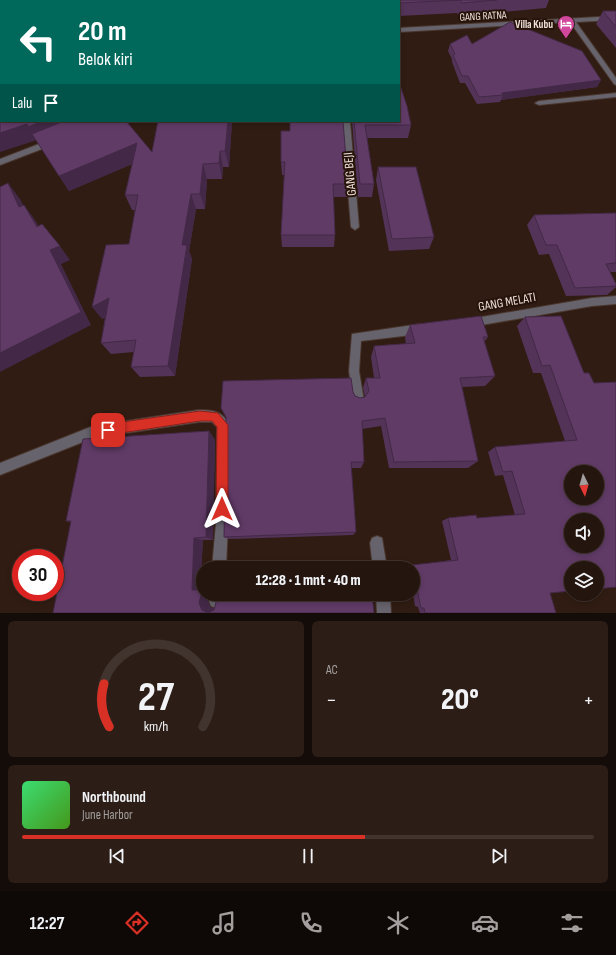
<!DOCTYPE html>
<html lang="id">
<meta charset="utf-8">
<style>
:root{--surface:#24150e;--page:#2c1e17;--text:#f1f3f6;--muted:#a39f9e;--line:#41342e;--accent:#d93025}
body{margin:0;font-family:"Sofia Sans Condensed",sans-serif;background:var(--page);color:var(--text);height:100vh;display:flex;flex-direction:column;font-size:15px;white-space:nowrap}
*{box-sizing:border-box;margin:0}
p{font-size:13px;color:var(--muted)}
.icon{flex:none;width:22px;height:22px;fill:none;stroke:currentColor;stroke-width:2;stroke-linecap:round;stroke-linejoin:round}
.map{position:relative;height:613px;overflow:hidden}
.details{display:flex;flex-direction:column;gap:8px;padding:8px;background:#140c08;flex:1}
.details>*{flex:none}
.guide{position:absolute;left:0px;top:0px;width:400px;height:122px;box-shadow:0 2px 6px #0003,0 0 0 1px var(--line);background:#00695c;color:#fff;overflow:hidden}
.needle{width:26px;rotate:175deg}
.fabs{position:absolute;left:564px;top:465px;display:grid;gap:8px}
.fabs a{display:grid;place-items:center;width:40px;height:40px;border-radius:50%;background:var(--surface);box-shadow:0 2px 6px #0003,0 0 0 1px var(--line);font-size:20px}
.speed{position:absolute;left:12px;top:549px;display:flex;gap:8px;font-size:20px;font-weight:700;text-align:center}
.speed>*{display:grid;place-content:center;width:52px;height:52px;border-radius:50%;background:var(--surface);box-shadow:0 2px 6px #0003,0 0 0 1px var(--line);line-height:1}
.speed .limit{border:6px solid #d22;background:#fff;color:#111}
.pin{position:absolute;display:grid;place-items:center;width:34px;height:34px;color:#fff;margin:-17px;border-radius:8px;box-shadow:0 2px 6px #0006}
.me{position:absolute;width:44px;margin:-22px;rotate:0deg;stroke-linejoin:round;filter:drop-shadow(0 0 3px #0008)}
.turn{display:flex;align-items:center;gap:14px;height:84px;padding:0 12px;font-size:18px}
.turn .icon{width:52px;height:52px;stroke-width:2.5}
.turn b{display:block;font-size:28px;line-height:34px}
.then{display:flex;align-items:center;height:38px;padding:0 12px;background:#0003;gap:8px;font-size:15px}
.big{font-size:30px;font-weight:800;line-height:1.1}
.details .widget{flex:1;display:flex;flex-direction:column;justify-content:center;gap:6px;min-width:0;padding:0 14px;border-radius:6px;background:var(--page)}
.details .dial{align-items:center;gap:0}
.dial svg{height:104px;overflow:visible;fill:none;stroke:var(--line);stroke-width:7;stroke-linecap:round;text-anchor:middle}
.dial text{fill:var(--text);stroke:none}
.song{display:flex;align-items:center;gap:12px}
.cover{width:48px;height:48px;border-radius:6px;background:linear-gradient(135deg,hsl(140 70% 55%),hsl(100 70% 35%))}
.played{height:4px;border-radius:2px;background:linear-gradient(90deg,var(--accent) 60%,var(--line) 60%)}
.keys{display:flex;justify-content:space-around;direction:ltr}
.heat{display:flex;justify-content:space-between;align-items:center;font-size:22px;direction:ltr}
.details .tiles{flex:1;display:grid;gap:8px;grid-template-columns:1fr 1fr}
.widget:last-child{grid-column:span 2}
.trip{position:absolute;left:196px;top:561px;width:224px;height:40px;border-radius:20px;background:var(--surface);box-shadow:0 2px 6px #0003,0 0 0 1px var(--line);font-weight:800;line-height:40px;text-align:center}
.tabs{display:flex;height:64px;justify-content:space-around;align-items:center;background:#0e0806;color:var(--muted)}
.tabs .icon{width:28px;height:28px}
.tabs .on{color:var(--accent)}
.tabs b{font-size:18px;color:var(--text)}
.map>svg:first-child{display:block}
</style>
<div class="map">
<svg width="616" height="613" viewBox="0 0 616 613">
<rect width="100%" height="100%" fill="#301c12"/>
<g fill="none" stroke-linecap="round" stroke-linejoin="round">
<defs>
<path id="street" d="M16,0H22L23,1H17Z
M616,16V20L576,22L616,78V85L614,84L570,22L399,32V28Z
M616,93V97L539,105L535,103L539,101Z
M342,121H350L359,227L355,230L351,227Z
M52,139L55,140V144L0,165V159Z
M616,296V304L592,306L470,327L466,326L465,323L466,320L470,319L592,298Z
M420,324L424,326L425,329L424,332L420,334L361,341L359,371L364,401L362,405L358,406L354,405L349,371L352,334Z
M199,410C212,410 223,411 229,425L228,523L226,568H212L216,523L217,427L212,422H199L93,438L0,475V463L93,426Z
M377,536L382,538L387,568H373L370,543L372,538Z
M210,594H224L221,606L216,608L211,606L209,601Z
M376,594H390L391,613H377Z"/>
</defs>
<use href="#street" stroke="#4a372e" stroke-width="2"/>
<use href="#street" fill="#66636d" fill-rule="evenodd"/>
</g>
<path fill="#533358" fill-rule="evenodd" d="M77,0H194V1H78Z
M338,0H549L546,8L459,16L457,13L399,16V1H338Z
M603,11H616V48L596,24Z
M450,44H472L601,80L597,87L501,100L500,102L477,104L465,83H460L452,62V59L448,51Z
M1,121L152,152L158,121H232L229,167H223L222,179H207L205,209H196L189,251L192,259L175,376L140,377L131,367L134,352L111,354L101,343L105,317L102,319L129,244L135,210H132L125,195L132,164L69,191L37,140Z
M352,121H399L411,125L408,138H367L374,184L372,197H358Z
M290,131L348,184L347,197H333L335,235L334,247H282L281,235L284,175H282L281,162Z
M378,167L434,237L429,249L389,251L376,180Z
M616,213V272H610L616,284V287L607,295L566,296L549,254L539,255L527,225L534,215Z
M525,317L584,373H589L550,593L556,613H420L418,607L415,606L413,594V568H408L407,566L451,560L442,521L448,518H477L515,515L503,475L495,476L488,452L495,447L565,441L541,373H533L517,326Z
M410,325L488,337L484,342L495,376L485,386L462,387L478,461L468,468H389L381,426L362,429L364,462L361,468H351L356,532L353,535L229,539L224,537L226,417L221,408L353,392L355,396L360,398L365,397L363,388L366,378H374L371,357L374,346L406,344L405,337Z
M209,431L215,440L213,540H203L200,589H203V594H372L374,613H53L71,522L66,521ZM209,595H218L215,609L210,607L208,601Z"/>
<path fill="#432947" d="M84,0H122V1H85Z
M164,0H194V1H161Z
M601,80L597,87L501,100L503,95L502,93Z
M43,121H93L38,142L28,127Z
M228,121H232L229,167L225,151Z
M27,124L37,140L0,152V133Z
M137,143L144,159L69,191L59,176Z
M220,151L223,167L222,179L219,163Z
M203,164L207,179L205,209L200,194Z
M8,183L20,199L31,221L19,207Z
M191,194L196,209L189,251L192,259L175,376L168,366L182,245Z
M24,205L35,220L48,241L37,227Z
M60,246L70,260L61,264L91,325L0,372V353L50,250Z
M109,298L118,311L102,319L92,307Z
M209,431L215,440L213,540L206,537Z
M194,538L203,540L200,589L192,590Z
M209,594L208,601L210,607L215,609L208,613L202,610L199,603L201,595Z"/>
<path fill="#603b66" stroke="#432947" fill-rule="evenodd" d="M130,0H164L161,1H131Z
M203,0H326V1H203Z
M342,0H497L462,3L460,0L399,3V1H342Z
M603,11H616V27Z
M510,22L582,51L601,80L502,93L503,95L479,97L468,76H462L453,55L455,54L450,44L467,35L472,44Z
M0,46H1V121H43L28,127L27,124L0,133Z
M399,82L407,106L411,125H365L374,184H360L354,121H399Z
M64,121H126L152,152L158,121H228L225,151H220L219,163L203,164L200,194H191L182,245H187L168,366L131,367L136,340L101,343L109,298L92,307L106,245L129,244L138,195H125L137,143L59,176L32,134Z
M290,121H343L348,184H333L335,235H281L285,162H281V131H290Z
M378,167H416L434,237L392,239Z
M8,183L19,207L24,205L37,227L42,224L60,246L50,250L81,312L0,353V187Z
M616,213V263L606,264L616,284V286L575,288L557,245H546L534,215Z
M481,316L488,337H483L495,376L460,378L478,461L394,462L385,418L362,421L364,462H351L356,532L224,537L226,417L221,408L223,381L351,378L353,392L355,396L360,398L365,397L369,391L366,378H380L374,346L415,343L410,325Z
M561,316L584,373H589L594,383L616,382V587L597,589V568H571V591L550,593L556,613H425L424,608H421L412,565L458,560L448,518L476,515L477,518L525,514L512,471L503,472L495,447L577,440L550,365L542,366L525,317ZM571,472H597V498H571ZM571,520H597V546H571Z
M209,431L206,537L194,538L192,590H203V594H372L374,613H53L71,521H66L83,439ZM201,595H218L214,610L208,613L202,610L199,603Z"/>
<path fill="#d93025" stroke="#8d1f18" d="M200,411L218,413L228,425V509L226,513L222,515L218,513L216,509L217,427L212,421H200L108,435L105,433L103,430L105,426L108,424Z"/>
<defs>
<symbol id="hotel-pin" viewBox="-11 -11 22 30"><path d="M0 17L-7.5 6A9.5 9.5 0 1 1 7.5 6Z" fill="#d1479c" stroke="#261309"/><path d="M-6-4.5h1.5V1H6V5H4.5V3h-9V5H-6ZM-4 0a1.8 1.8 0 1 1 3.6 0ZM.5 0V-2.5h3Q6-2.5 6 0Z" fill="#fff"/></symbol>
</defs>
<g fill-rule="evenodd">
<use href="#hotel-pin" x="556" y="14" width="20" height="27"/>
</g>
<g text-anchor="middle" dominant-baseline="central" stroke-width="4" stroke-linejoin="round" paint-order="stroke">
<g font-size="11" fill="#eddfd8" stroke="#261309">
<text transform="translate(483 16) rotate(-3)">GANG RATNA</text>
</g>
<g font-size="11" font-weight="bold" fill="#eddfd8" stroke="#261309" text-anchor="end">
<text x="553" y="24">Villa Kubu</text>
</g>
<g font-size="13" fill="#eddfd8" stroke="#261309">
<text transform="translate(350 174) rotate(-95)">GANG BEJI</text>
<text transform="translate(507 302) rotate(-10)">GANG MELATI</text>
</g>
</g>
</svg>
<div class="fabs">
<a><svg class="needle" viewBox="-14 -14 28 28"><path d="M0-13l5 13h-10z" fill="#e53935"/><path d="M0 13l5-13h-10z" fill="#a39f9e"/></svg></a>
<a><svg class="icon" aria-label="sound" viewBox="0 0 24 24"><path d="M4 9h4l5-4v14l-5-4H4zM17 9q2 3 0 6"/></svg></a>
<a><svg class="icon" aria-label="layers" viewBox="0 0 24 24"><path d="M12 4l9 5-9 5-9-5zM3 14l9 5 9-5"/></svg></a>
</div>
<div class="speed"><div class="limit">30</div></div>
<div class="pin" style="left:108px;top:430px;background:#d93025"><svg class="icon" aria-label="arrive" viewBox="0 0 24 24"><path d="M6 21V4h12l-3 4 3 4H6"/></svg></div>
<svg class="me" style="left:222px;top:509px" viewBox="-20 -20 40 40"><path d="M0-17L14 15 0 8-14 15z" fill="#d93025" stroke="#fff" stroke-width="4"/></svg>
<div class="trip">12:28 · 1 mnt · 40 m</div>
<div class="guide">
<div class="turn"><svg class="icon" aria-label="left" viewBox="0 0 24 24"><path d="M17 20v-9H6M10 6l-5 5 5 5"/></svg><div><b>20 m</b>Belok kiri</div></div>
<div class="then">Lalu<svg class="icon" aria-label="arrive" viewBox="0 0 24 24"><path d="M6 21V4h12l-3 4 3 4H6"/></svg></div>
</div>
</div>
<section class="details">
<div class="tiles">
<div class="widget dial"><svg viewBox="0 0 100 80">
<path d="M14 69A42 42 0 1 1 86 69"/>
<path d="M14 69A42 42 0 0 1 10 36" stroke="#d93025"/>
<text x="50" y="56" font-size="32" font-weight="700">27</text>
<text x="50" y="72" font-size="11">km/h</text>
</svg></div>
<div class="widget"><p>AC</p>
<div class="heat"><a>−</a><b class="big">20°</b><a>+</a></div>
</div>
<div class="widget">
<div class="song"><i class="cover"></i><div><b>Northbound</b><p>June Harbor</p></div></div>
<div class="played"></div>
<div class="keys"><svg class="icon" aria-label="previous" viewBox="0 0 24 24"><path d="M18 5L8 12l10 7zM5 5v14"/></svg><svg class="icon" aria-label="pause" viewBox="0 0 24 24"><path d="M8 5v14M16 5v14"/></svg><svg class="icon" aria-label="next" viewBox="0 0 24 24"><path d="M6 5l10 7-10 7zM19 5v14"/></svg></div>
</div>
</div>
</section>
<nav class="tabs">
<b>12:27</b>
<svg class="icon on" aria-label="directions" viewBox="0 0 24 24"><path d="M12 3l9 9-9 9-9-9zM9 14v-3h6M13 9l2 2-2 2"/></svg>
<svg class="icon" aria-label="music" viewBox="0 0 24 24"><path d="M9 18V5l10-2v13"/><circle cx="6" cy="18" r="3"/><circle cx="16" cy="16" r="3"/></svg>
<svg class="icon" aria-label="phone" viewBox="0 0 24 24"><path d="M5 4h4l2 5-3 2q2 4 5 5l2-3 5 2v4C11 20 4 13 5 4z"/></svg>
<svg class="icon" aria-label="climate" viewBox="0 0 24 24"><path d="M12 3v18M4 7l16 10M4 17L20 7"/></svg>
<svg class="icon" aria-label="car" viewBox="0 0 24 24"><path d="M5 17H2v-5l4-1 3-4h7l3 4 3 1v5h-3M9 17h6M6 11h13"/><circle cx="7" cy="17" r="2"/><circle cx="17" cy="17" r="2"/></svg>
<svg class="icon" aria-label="filters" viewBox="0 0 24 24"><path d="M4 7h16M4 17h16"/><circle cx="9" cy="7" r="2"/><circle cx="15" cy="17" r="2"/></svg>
</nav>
